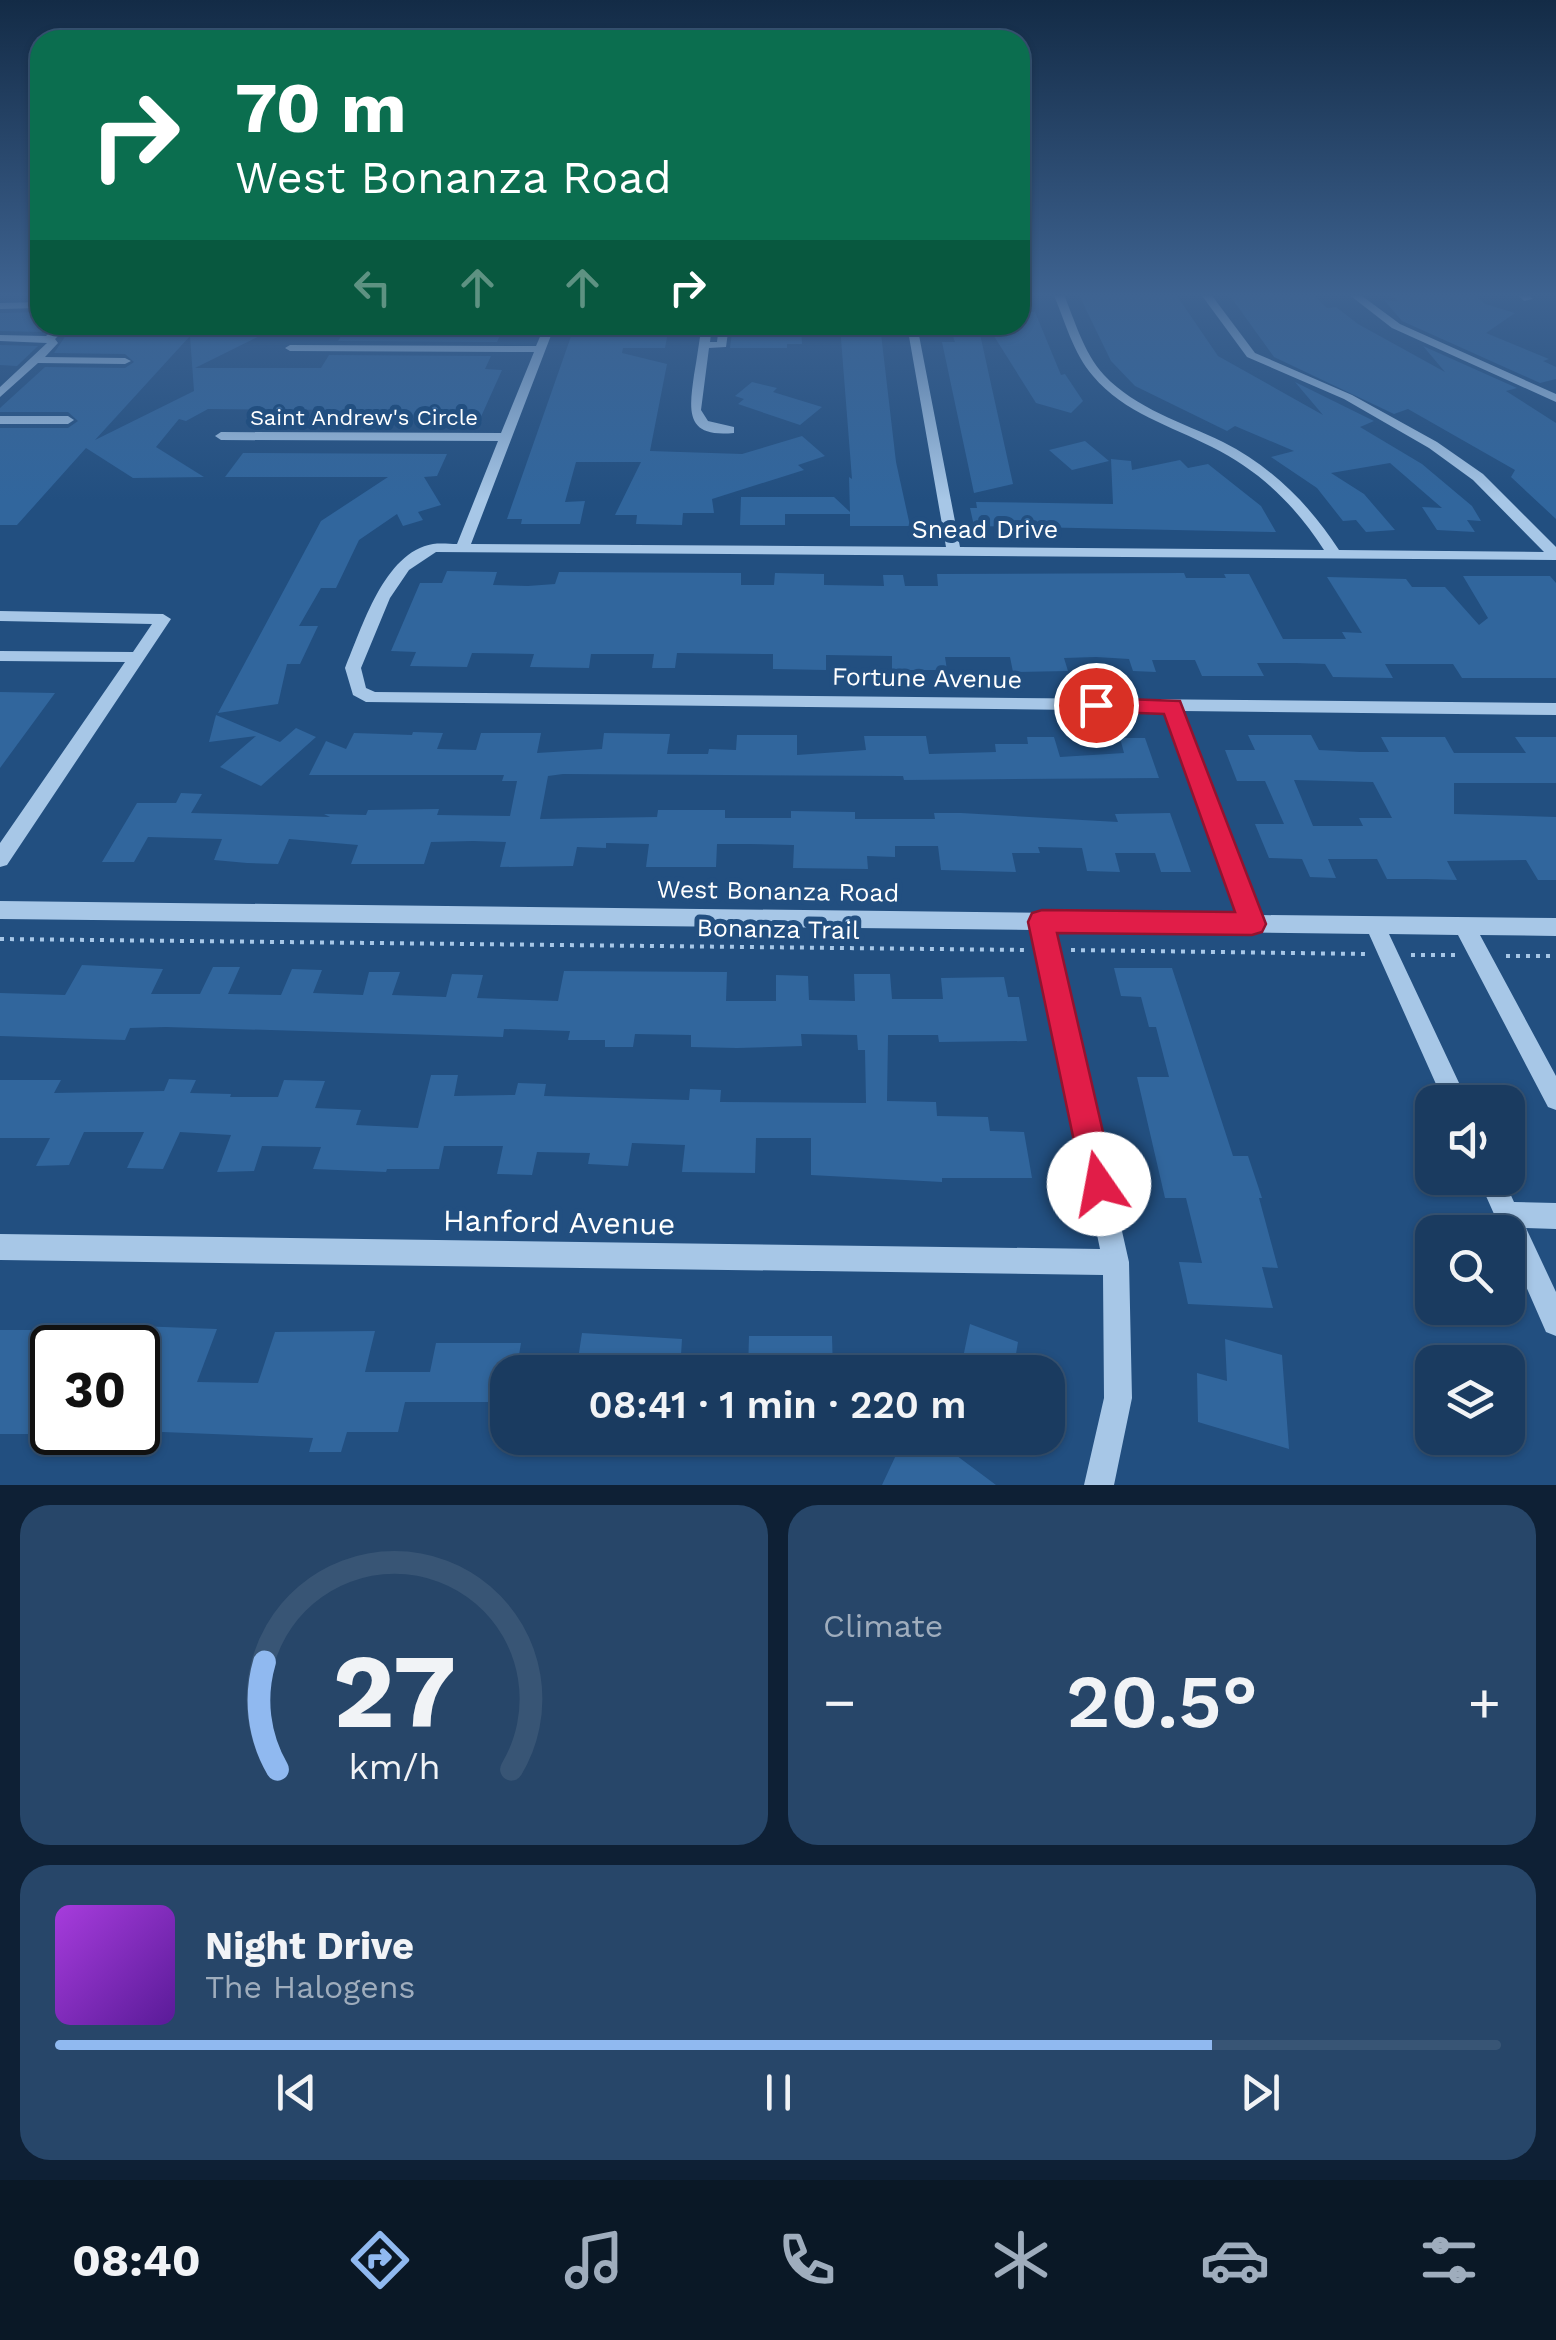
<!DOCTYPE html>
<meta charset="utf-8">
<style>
:root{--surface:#1a3b60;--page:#274669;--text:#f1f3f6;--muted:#9fadbd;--line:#385575;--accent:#90b9f0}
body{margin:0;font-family:"Work Sans",sans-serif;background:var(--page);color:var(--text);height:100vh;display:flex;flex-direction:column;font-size:38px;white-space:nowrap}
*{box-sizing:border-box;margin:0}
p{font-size:32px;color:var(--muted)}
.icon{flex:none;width:55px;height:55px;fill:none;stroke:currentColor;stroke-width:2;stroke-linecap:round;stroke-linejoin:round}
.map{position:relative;height:1485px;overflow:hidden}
.panel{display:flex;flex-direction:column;gap:20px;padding:20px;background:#0e2035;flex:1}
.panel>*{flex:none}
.top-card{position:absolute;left:30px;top:30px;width:1000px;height:305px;border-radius:30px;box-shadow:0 2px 8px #0004,0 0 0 2px var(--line);background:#0b6e4f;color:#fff;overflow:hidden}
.controls{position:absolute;left:1415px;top:1085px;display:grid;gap:20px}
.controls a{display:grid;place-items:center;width:110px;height:110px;border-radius:20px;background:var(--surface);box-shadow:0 2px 8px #0004,0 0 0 2px var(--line);font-size:50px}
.speed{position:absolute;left:30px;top:1325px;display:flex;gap:20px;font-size:50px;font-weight:700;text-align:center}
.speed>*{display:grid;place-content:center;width:130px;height:130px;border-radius:50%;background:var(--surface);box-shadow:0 2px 8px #0004,0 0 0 2px var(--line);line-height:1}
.speed .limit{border:5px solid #111;border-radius:15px;background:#fff;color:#111}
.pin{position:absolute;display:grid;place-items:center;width:85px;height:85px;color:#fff;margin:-42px;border:5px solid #fff;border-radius:50%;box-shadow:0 2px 10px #0007}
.me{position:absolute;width:110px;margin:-55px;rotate:348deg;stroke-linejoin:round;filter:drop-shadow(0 0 8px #0008)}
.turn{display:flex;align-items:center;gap:35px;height:210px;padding:0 40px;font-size:45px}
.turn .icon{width:130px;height:130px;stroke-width:2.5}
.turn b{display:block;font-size:70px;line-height:85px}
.lanes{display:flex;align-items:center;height:95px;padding:0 40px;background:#0003;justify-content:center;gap:50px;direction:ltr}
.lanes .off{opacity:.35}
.big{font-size:75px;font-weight:600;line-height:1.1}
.panel .widget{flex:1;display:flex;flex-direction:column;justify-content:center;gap:15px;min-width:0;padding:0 35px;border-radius:30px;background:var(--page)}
.panel .dial{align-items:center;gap:0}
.dial svg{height:260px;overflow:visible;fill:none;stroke:var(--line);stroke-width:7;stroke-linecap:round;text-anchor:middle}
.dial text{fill:var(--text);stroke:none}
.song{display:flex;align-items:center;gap:30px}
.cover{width:120px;height:120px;border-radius:15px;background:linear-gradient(135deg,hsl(280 70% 55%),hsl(270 70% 35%))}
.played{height:10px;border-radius:5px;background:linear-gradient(90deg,var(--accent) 80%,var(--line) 80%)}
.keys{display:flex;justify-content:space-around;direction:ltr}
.heat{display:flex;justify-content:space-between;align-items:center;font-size:55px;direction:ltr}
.panel .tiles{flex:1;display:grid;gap:20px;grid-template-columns:1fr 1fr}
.widget:last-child{grid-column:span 2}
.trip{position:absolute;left:490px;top:1355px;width:575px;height:100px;border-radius:30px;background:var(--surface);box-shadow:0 2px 8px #0004,0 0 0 2px var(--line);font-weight:600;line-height:100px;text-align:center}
.tabs{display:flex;height:160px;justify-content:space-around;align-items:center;background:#0a1826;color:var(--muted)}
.tabs .icon{width:70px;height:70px}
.tabs .on{color:var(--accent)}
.tabs b{font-size:45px;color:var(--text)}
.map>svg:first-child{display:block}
</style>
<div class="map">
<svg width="1556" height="1485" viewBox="0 0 1556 1485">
<rect width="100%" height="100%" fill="#224f80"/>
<path fill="#31669d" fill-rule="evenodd" d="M1078,293H1175L1218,356L1323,415L1295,382L1374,421L1360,427L1422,464L1472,506L1481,521L1467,520L1475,532L1437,530L1422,507L1442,508L1390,463L1331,473L1364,494L1395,530L1366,532L1356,520L1343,521L1317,488L1271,457L1294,451L1235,426L1227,431L1135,386L1111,361Z
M1228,293H1311L1327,308L1336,307L1358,324L1445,372L1423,346L1517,388L1506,391L1556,423V519L1511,477L1515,470L1408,409L1394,414L1274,357Z
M1389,293H1472L1485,304L1515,313L1486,333L1549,359L1543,361L1556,367V379L1540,383L1402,321L1384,300L1397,301Z
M1020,311L1035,312L1061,375L1065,374L1083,401L1071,413L1036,403L987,325H1020Z
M40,312V325H52L45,332L0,331V313Z
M73,325H282L195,368H321L329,355L491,356L485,369L502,370L480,419L330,417L335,410L208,409L186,421L179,419L156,447L204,477L133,478L86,448L17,525H0V428H68L78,421L68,412H0V408L45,367L125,368L134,362L125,354L54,353ZM190,336L194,391L95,440Z
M348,325H505L497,342L338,341Z
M575,325L669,327L665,348H623L622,353L667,364L650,451L742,454L802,436L825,456L798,465L804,470L712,499L714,513H683L682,525L636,524L637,515H615L641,462H576L565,502L585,501L580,524H521L522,519H507Z
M733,325H801L802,344H787V348H730Z
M880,325L896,462L910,526H850V514H785V525H740L741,497H834L850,512L849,477L852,479L840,326Z
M955,325H978L1013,484L974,493L942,342H955L953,336H958Z
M0,345L38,346L17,366L0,365Z
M752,382L777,388L773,392L822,407L800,425L738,404L744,399L735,396Z
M1085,441L1109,461L1072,470L1049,450Z
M243,453L447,454L437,476L424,477L441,505L418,512L423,520L403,526L397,514L359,540L336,588H321L299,626H318L300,664H287L278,704L218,713L321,521L388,477H225Z
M1111,459L1131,461L1132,470L1180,460L1188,468L1208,464L1261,506L1276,532L974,526L970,508H977L976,502L1113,504Z
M447,571L497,572L493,585L528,586L555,584L559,572L741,573V585H774L775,573L824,574V585L884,586L883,575H903L905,586H938L937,574L1184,573L1186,578H1226L1224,574H1249L1283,639H1346L1342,632L1362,633L1327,577L1406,579L1412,587H1445L1479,625L1488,618L1463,576H1550L1556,583V678H1462L1453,664H1385L1393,678L1333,677L1325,664L1296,663H1257L1264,676H1202L1195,660H1152L1156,672L1133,671L1129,659L1096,657L1064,658L1068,671L1013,672L1010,657H945L947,670H892V656L826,655V670L773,669V654L677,653L675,668H652L654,654H591L589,668L530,667L534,654L472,653L467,667L410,666L416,652L391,651L420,583H442Z
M0,692L55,693L0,768Z
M216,715L280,742L296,728L316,737L261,786L220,767L256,736L209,742Z
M413,732L443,733L437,749L476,750L481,733H541L537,753L602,749L604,733L670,734L667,754H708L709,749L736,750L737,735H797V755L866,750L864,736H926L929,754L996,752L995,744H1028L1027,737H1054L1060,757L1124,753L1120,738H1145L1159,778L904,780L903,776L563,774L548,776L540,819L657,817L658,810H725V818H791V811L855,812V819H935L934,813H961L1118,822L1115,814L1170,813L1191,872H1161L1155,853H1115L1120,872L1087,871L1082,848L1038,847L1040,853H1012L1016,872L941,870L938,846H895V857L867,856L868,869L793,868L794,845L749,844H717L716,867H646L649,844L606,843V848L577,847L573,866L500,867L506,842L473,841L431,842L424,864H351L358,845L289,839L278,864L247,863L214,860L222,839L148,837L134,862H102L137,803H176L181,793L202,794L191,813L330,817L324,814L366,815L368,810L439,809L437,815L510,816L517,781H502L504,775H309L326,741L346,749L354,733L412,735Z
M1248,735H1311L1319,750L1360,752H1389L1381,737H1445L1454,753H1526L1515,737H1556V783H1454V814L1556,817V880H1538L1526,860L1447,861L1457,880L1426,879H1387L1377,859H1328L1336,878L1310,877L1302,859L1269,858L1255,824H1284L1265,781H1237L1225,750H1255ZM1294,780L1373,782L1392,818H1359L1363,826H1313Z
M82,965L163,969L151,994H200L213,967H240L228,994L281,995L292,969L322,970L313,993L363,995L369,972H400L392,995L446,997L452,974L483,975L477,998L558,1001L564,971L727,972L726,1001H776V975L808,976L809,1000L855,1001L854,974H890L892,999H943L941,978L1004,977L1008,997H1019L1027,1041L939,1042L938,1035H888L887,1101L936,1102L937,1116L988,1117L990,1131L1024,1132L1032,1178H942V1182L811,1175V1138H756L755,1173L682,1172L685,1145L632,1143L628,1166L588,1164L590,1153L537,1152L532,1175L497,1174L503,1146H444L439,1169H387L386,1172L313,1169L321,1147L262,1146L254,1171L217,1172L231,1135L180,1132L163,1169L127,1168L144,1132H84L69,1165L36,1166L50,1138H0V1080H61L54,1093L164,1091L169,1079L196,1080L190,1093L231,1094L230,1097H278L284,1080L325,1081L315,1108L361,1110L356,1125L418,1128L431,1075H458L454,1096L515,1095L518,1083L546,1084L544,1096L689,1100L690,1089L721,1090L720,1102L866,1103L865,1050H858L857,1035L801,1034L802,1046L737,1048L691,1047V1035L635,1034L633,1047H605V1040H568L570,1031L504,1029L503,1037L166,1027L130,1028L125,1040L0,1036V993L65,995Z
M1114,968H1172L1233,1156H1248L1262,1198H1259L1278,1268L1262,1267L1273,1308L1188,1304L1179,1262L1202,1263L1186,1198H1165L1137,1077H1169L1156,1027H1149L1141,997L1121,996Z
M970,1324L1018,1342L1013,1372H960Z
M138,1326L217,1329L197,1382L258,1383L275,1332L375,1331L365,1372H430L436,1343H521L516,1372H508V1402H405L398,1432H347L341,1452H309L313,1438L138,1431V1348H128Z
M0,1330H67L59,1348H52V1434H0Z
M582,1333L682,1339L680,1372H576Z
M749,1336H832L833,1372H748Z
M1225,1339L1282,1355L1289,1449L1198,1422L1197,1373L1227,1381Z
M904,1438H933L996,1485H882Z"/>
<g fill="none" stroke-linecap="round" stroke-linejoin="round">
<path stroke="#a7c7e7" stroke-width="4" stroke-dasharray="4 6" stroke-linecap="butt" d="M0,939L1026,950
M1071,950L1366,954
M1411,955H1456
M1506,956H1556"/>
<path fill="#a7c7e7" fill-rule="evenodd" d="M1053,293H1063C1075,320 1083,352 1104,375C1136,409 1182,422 1223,442C1272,467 1309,504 1339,550L1544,552L1473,480L1429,448L1344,399L1247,357L1200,293H1210L1255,353L1352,395L1437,442L1483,474L1556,547V560L436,552L409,570L390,598L361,668L366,688L375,692L1556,703V715L1183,711L1259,915L1556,918V936L1480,935L1556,1076V1110L1548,1107L1458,935L1389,934L1468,1102H1444L1369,934L1054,930L1129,1262L1132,1398L1114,1485H1084L1104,1398L1103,1275L0,1260V1234L1100,1249L1033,930L0,919V901L1238,915L1165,711L366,702L353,695L345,668C362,628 384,552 433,544C441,543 450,544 457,544L498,441L221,440L215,436L221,432L501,433L534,352L290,351L285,348L290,345L536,346L545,325H555L471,544L946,547L907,325H917L960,547L1324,550C1296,506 1259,470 1212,447C1171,426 1124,413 1093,376C1073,353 1065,321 1053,293Z
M1347,293H1358L1400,324L1556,394V402L1392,328Z
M1516,293H1527L1533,299L1524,301Z
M40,302V308L0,309V303Z
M58,325H69L55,339L58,343L45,357L125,358L131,361L125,364L38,363L0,397V387L47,343L0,341V335L46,336Z
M702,325H712L710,342H717L719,325H729L726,347L709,348L701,410L708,421L734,427V433C685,438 689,411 694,375C697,358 699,342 702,325Z
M0,416H68L74,420L68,424H0Z
M0,611L163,614L171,619L7,865L0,867V843L125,662L0,661V651L133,652L152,624L0,621Z
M1478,1178H1503L1514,1202L1556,1203V1229L1526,1228L1556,1292V1336L1546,1332L1508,1245V1232H1502Z"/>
</g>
<linearGradient id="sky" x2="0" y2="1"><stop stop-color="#132b46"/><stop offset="0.59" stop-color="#3e6391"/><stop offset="1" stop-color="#3e6391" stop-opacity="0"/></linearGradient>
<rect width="1556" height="500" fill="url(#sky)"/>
<path fill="#e11d48" stroke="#92132f" stroke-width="2.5" d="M1096,698L1180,701L1266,924L1262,932L1252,935L1057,933L1115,1184L1111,1195L1099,1200L1088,1195L1083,1184L1028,922L1032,913L1042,910L1235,912L1164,714L1088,711L1085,705L1088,700Z"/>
<g text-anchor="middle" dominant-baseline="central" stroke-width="10" stroke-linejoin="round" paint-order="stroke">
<g font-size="22" fill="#fff" stroke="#224f80">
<text x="364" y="417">Saint Andrew's Circle</text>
</g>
<g font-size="25" fill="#fff" stroke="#224f80">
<text x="985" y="529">Snead Drive</text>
<text transform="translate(927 678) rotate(1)">Fortune Avenue</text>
<text transform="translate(778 891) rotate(1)">West Bonanza Road</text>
<text transform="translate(778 929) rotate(1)">Bonanza Trail</text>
</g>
<g font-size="30" fill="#fff" stroke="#224f80">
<text transform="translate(559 1222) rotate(1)">Hanford Avenue</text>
</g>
</g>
</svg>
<div class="controls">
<a><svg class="icon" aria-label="sound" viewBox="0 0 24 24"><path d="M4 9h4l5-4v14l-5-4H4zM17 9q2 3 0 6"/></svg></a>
<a><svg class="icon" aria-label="search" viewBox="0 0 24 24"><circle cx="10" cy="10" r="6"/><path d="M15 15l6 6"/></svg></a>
<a><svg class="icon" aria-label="layers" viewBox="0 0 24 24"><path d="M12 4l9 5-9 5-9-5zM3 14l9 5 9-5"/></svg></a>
</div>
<div class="speed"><div class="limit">30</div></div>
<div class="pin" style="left:1096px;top:705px;background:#d93025"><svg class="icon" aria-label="arrive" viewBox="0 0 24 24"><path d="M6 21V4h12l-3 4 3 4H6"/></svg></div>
<svg class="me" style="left:1099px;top:1184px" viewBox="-20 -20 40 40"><circle r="19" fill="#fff"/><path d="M0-13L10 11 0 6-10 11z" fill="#e11d48"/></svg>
<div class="trip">08:41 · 1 min · 220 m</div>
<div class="top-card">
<div class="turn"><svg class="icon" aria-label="right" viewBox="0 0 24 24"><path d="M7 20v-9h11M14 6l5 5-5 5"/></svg><div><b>70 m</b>West Bonanza Road</div></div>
<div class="lanes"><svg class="icon off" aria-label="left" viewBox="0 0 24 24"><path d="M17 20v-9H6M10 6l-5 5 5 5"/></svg><svg class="icon off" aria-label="ahead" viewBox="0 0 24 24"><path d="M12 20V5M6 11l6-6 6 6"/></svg><svg class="icon off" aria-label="ahead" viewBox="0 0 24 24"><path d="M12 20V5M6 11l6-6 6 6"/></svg><svg class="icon" aria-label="right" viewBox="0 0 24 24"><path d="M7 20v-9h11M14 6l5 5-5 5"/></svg></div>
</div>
</div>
<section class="panel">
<div class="tiles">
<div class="widget dial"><svg viewBox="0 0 100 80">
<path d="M14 69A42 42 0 1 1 86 69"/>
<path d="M14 69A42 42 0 0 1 10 36" stroke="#90b9f0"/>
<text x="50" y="56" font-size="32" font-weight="700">27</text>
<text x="50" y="72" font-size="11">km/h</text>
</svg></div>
<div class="widget"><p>Climate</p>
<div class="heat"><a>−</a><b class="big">20.5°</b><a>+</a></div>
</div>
<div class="widget">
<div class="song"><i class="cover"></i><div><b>Night Drive</b><p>The Halogens</p></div></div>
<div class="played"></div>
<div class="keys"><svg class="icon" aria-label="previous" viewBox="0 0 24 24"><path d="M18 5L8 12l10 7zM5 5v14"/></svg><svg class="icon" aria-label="pause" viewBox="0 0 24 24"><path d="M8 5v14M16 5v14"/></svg><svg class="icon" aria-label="next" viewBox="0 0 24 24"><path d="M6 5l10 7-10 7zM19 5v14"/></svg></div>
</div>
</div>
</section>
<nav class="tabs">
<b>08:40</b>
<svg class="icon on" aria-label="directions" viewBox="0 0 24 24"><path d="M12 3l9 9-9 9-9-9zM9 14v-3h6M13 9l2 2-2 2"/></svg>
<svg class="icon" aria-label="music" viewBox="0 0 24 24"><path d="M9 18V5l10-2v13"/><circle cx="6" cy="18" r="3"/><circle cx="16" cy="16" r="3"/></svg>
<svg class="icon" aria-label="phone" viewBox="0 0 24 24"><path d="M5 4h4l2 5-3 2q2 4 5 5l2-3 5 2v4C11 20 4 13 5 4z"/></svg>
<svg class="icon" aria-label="climate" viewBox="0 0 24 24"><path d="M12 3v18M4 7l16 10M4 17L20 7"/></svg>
<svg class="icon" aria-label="car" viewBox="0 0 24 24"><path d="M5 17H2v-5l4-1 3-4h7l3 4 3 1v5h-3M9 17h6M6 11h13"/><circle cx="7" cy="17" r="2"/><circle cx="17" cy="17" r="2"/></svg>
<svg class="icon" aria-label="filters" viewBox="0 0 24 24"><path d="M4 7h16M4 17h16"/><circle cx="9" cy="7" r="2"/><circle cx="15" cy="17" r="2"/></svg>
</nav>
